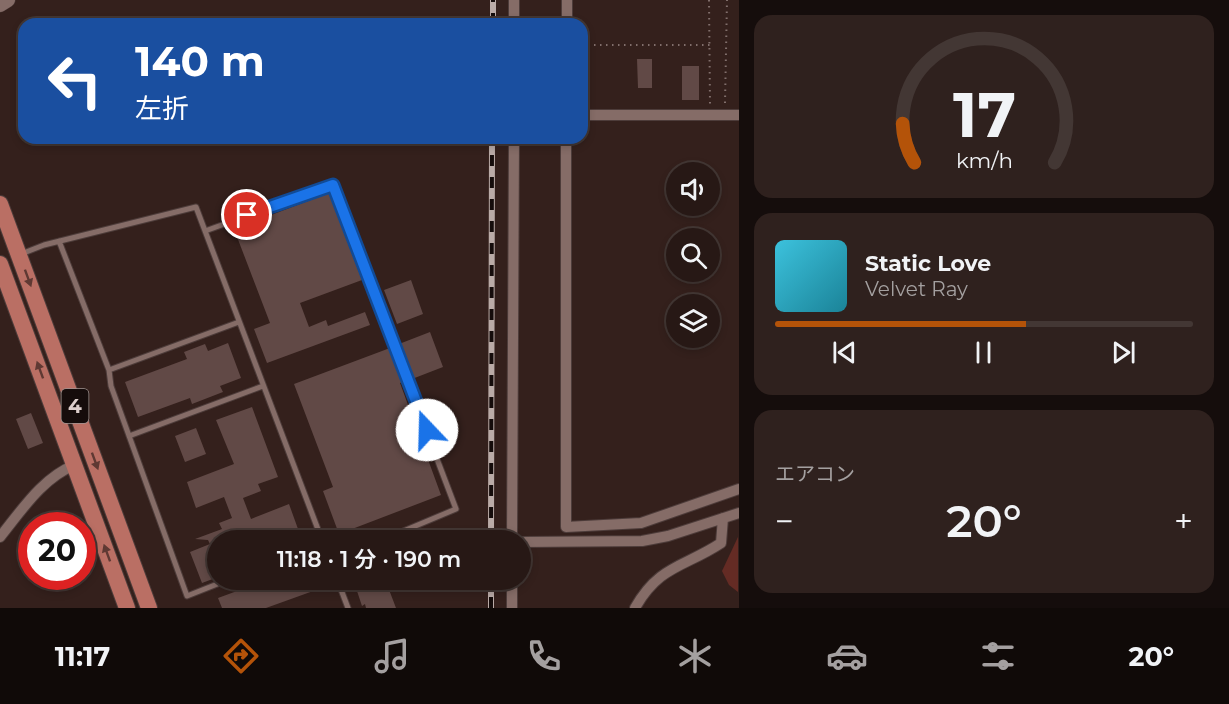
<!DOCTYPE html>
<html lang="ja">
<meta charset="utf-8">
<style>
:root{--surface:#271815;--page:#2f211e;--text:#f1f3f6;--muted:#a4a0a0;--line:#433734;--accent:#b45309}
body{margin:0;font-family:Montserrat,"Noto Sans JP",sans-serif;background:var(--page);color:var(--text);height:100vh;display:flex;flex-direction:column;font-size:22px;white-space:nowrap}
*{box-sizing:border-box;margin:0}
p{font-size:20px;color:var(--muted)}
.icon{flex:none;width:33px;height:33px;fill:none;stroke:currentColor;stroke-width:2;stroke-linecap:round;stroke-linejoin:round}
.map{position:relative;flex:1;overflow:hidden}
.details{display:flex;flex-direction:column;gap:15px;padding:15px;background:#150d0c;width:490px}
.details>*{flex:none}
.top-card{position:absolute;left:18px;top:18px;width:570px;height:126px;border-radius:18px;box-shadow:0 3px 9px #0003,0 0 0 2px var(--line);background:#1a4fa0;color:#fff;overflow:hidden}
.buttons{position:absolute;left:666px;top:162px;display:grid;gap:12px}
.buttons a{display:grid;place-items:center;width:54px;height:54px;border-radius:50%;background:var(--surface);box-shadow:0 3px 9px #0003,0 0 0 2px var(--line);font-size:30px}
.speed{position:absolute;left:18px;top:512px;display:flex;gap:12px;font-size:30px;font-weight:700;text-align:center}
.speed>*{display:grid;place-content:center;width:78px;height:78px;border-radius:50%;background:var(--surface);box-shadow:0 3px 9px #0003,0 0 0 2px var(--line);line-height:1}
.speed .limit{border:9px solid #d22;background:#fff;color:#111}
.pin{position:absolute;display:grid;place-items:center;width:51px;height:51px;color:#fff;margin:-26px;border:3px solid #fff;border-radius:50%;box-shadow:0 2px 6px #0007}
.me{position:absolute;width:66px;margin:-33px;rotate:339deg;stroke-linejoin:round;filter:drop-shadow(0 0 4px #0008)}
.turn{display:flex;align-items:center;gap:21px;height:126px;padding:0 18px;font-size:27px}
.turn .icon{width:78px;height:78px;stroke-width:2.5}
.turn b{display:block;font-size:42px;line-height:51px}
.big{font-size:45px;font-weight:600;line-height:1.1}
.details .widget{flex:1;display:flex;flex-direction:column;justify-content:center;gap:9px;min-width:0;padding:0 21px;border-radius:18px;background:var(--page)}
.details .dial{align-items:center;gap:0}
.dial svg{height:156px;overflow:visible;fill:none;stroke:var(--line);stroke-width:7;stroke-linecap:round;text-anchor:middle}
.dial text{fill:var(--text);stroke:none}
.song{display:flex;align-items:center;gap:18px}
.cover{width:72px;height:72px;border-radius:9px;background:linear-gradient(135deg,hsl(190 70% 55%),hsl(190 70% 35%))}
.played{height:6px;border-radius:3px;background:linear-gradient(90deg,var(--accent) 60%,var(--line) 60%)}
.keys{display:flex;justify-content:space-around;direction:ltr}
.heat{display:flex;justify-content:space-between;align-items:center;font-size:33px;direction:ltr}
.trip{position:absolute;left:207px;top:530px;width:324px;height:60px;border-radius:30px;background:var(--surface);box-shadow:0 3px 9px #0003,0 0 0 2px var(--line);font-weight:600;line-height:60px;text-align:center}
.dock{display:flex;height:96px;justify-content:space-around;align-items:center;background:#100a08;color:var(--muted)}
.dock .icon{width:42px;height:42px}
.dock .selected{color:var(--accent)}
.dock b{font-size:27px;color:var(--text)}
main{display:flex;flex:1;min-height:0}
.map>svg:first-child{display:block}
</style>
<main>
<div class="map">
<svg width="739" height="608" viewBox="0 0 739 608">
<rect width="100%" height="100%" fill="#34201c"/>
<path fill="#642b24" d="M738,537V592L729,585L722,571Z"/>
<path fill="#614946" d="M637,59H652V88H638Z
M682,66H699V100H682Z
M329,193L362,280L300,303L309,327L326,320L328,326L365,312L370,325L267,363L254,329L270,323L234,229Z
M411,280L423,314L397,324L384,290Z
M430,332L443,367L412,379L399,344Z
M228,343L241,378L220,386L223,392L192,404L190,398L138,417L125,382L187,359L184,352L205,344L208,351Z
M390,348L403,382L400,383L441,495L339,534L323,491L333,487L294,384Z
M252,407L278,477L258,484L261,491L243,498L251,519L289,504L302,540H218V577L202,583L190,552L210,544L208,540L195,539L222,529L219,523L232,518L224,497L196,508L187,482L234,464L216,420Z
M31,413L43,443L28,449L16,419Z
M196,428L206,454L185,462L175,436Z
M270,579H312L316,590L266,608H222L218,598Z
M353,579H385L396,608H366L365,604L362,606Z"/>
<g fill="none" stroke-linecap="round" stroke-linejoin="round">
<defs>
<path id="service" d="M205,231L333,185L456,509L382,540
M59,241L109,370L111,386L187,596L230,579
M21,254L44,245L196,207L322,540
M109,370L239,322
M129,436L263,386
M337,579L348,608"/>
<path id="minor" d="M514,24V0
M567,24V0
M582,115H739
M566,138V527L641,523L739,489
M0,537C21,511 43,477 75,465
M512,540L514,138
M520,542L642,541L668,536L739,513
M512,579V608
M635,608C659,565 685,567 721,543L723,518"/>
<path id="tertiary" d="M0,5L8,0"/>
<path id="trunk" d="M0,204L149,608
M0,264L127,608"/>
</defs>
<use href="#service" stroke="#4d3c3a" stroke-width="7"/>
<use href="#minor" stroke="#4d3c3a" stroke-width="12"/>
<use href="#tertiary" stroke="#4d3c3a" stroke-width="15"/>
<use href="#trunk" stroke="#4d3c3a" stroke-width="18"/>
<path stroke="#816f6c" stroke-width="2" stroke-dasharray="1.5 4.5" stroke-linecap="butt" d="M709,0L710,104
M582,45H710
M725,103L727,0"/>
<use href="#service" stroke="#856c67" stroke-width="5"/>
<use href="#minor" stroke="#856c67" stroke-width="10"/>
<use href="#tertiary" stroke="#856c67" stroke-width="14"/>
<use href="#trunk" stroke="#ba6f64" stroke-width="16"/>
<defs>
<path id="rail" d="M493,24V0
M491,540L492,138
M491,608V579"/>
</defs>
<use href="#rail" stroke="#baaba7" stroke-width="6"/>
<use href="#rail" stroke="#150c0b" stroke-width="4" stroke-dasharray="11" stroke-linecap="butt"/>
</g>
<defs><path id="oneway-solid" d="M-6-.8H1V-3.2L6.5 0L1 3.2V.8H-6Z" transform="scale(1.5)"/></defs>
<g fill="#5f3933">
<use href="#oneway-solid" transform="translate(28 278) rotate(70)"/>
<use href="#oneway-solid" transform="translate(40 370) rotate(-110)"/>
<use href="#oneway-solid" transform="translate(95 461) rotate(70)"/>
<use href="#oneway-solid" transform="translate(107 553) rotate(-110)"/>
</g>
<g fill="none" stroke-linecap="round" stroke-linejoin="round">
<defs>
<path id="route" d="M247,215L333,185L427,430"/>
</defs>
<use href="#route" stroke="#114b97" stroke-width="15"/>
<use href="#route" stroke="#1a73e8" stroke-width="10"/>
</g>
<g text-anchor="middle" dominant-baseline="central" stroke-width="6" stroke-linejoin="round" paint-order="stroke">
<rect fill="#150c0b" stroke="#a09491" stroke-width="1.5" x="61.5" y="389" width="27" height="34" rx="4.5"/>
<g font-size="20" font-weight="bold" fill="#dccecb">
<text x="75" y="406">4</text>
</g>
</g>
</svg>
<div class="buttons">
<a><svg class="icon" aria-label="sound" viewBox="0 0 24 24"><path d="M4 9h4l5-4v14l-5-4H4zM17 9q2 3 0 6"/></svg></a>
<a><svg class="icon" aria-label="search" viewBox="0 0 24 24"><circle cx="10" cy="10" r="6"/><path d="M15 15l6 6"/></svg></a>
<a><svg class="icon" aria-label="layers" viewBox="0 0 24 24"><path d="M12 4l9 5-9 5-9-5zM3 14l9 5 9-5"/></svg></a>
</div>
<div class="speed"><div class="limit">20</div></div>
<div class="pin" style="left:247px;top:215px;background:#d93025"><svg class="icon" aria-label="arrive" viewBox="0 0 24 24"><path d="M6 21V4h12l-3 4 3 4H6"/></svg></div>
<svg class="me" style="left:427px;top:430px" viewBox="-20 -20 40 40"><circle r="19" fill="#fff"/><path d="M0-13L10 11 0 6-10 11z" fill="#1a73e8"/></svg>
<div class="trip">11:18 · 1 分 · 190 m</div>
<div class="top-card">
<div class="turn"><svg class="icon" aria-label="left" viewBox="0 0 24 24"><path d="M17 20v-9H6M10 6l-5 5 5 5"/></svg><div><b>140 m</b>左折</div></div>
</div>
</div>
<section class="details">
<div class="widget dial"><svg viewBox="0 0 100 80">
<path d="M14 69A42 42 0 1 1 86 69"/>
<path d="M14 69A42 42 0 0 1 8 49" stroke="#b45309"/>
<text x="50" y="56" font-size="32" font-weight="700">17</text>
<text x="50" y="72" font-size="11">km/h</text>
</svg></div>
<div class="widget">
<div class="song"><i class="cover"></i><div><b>Static Love</b><p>Velvet Ray</p></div></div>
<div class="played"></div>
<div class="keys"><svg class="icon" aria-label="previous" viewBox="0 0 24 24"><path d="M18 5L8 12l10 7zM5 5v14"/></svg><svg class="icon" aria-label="pause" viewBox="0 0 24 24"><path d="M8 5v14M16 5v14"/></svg><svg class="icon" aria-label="next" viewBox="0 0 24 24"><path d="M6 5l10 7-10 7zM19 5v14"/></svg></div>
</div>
<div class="widget"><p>エアコン</p>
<div class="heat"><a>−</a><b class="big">20°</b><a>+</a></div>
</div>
</section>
</main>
<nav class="dock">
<b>11:17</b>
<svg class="icon selected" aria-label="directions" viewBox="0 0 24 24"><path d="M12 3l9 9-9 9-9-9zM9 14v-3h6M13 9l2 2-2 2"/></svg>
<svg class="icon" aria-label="music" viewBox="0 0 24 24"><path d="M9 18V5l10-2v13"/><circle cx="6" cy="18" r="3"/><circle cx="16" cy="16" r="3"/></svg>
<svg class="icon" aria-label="phone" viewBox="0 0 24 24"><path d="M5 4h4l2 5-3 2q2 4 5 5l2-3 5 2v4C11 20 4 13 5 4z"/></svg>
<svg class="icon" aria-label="climate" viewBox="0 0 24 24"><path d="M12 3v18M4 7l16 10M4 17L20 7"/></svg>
<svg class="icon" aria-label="car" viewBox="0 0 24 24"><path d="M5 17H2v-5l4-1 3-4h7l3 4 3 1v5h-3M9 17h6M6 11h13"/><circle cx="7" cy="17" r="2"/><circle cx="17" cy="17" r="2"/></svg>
<svg class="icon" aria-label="filters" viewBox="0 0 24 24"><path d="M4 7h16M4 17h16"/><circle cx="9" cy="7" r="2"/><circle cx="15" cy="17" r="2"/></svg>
<b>20°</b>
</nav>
